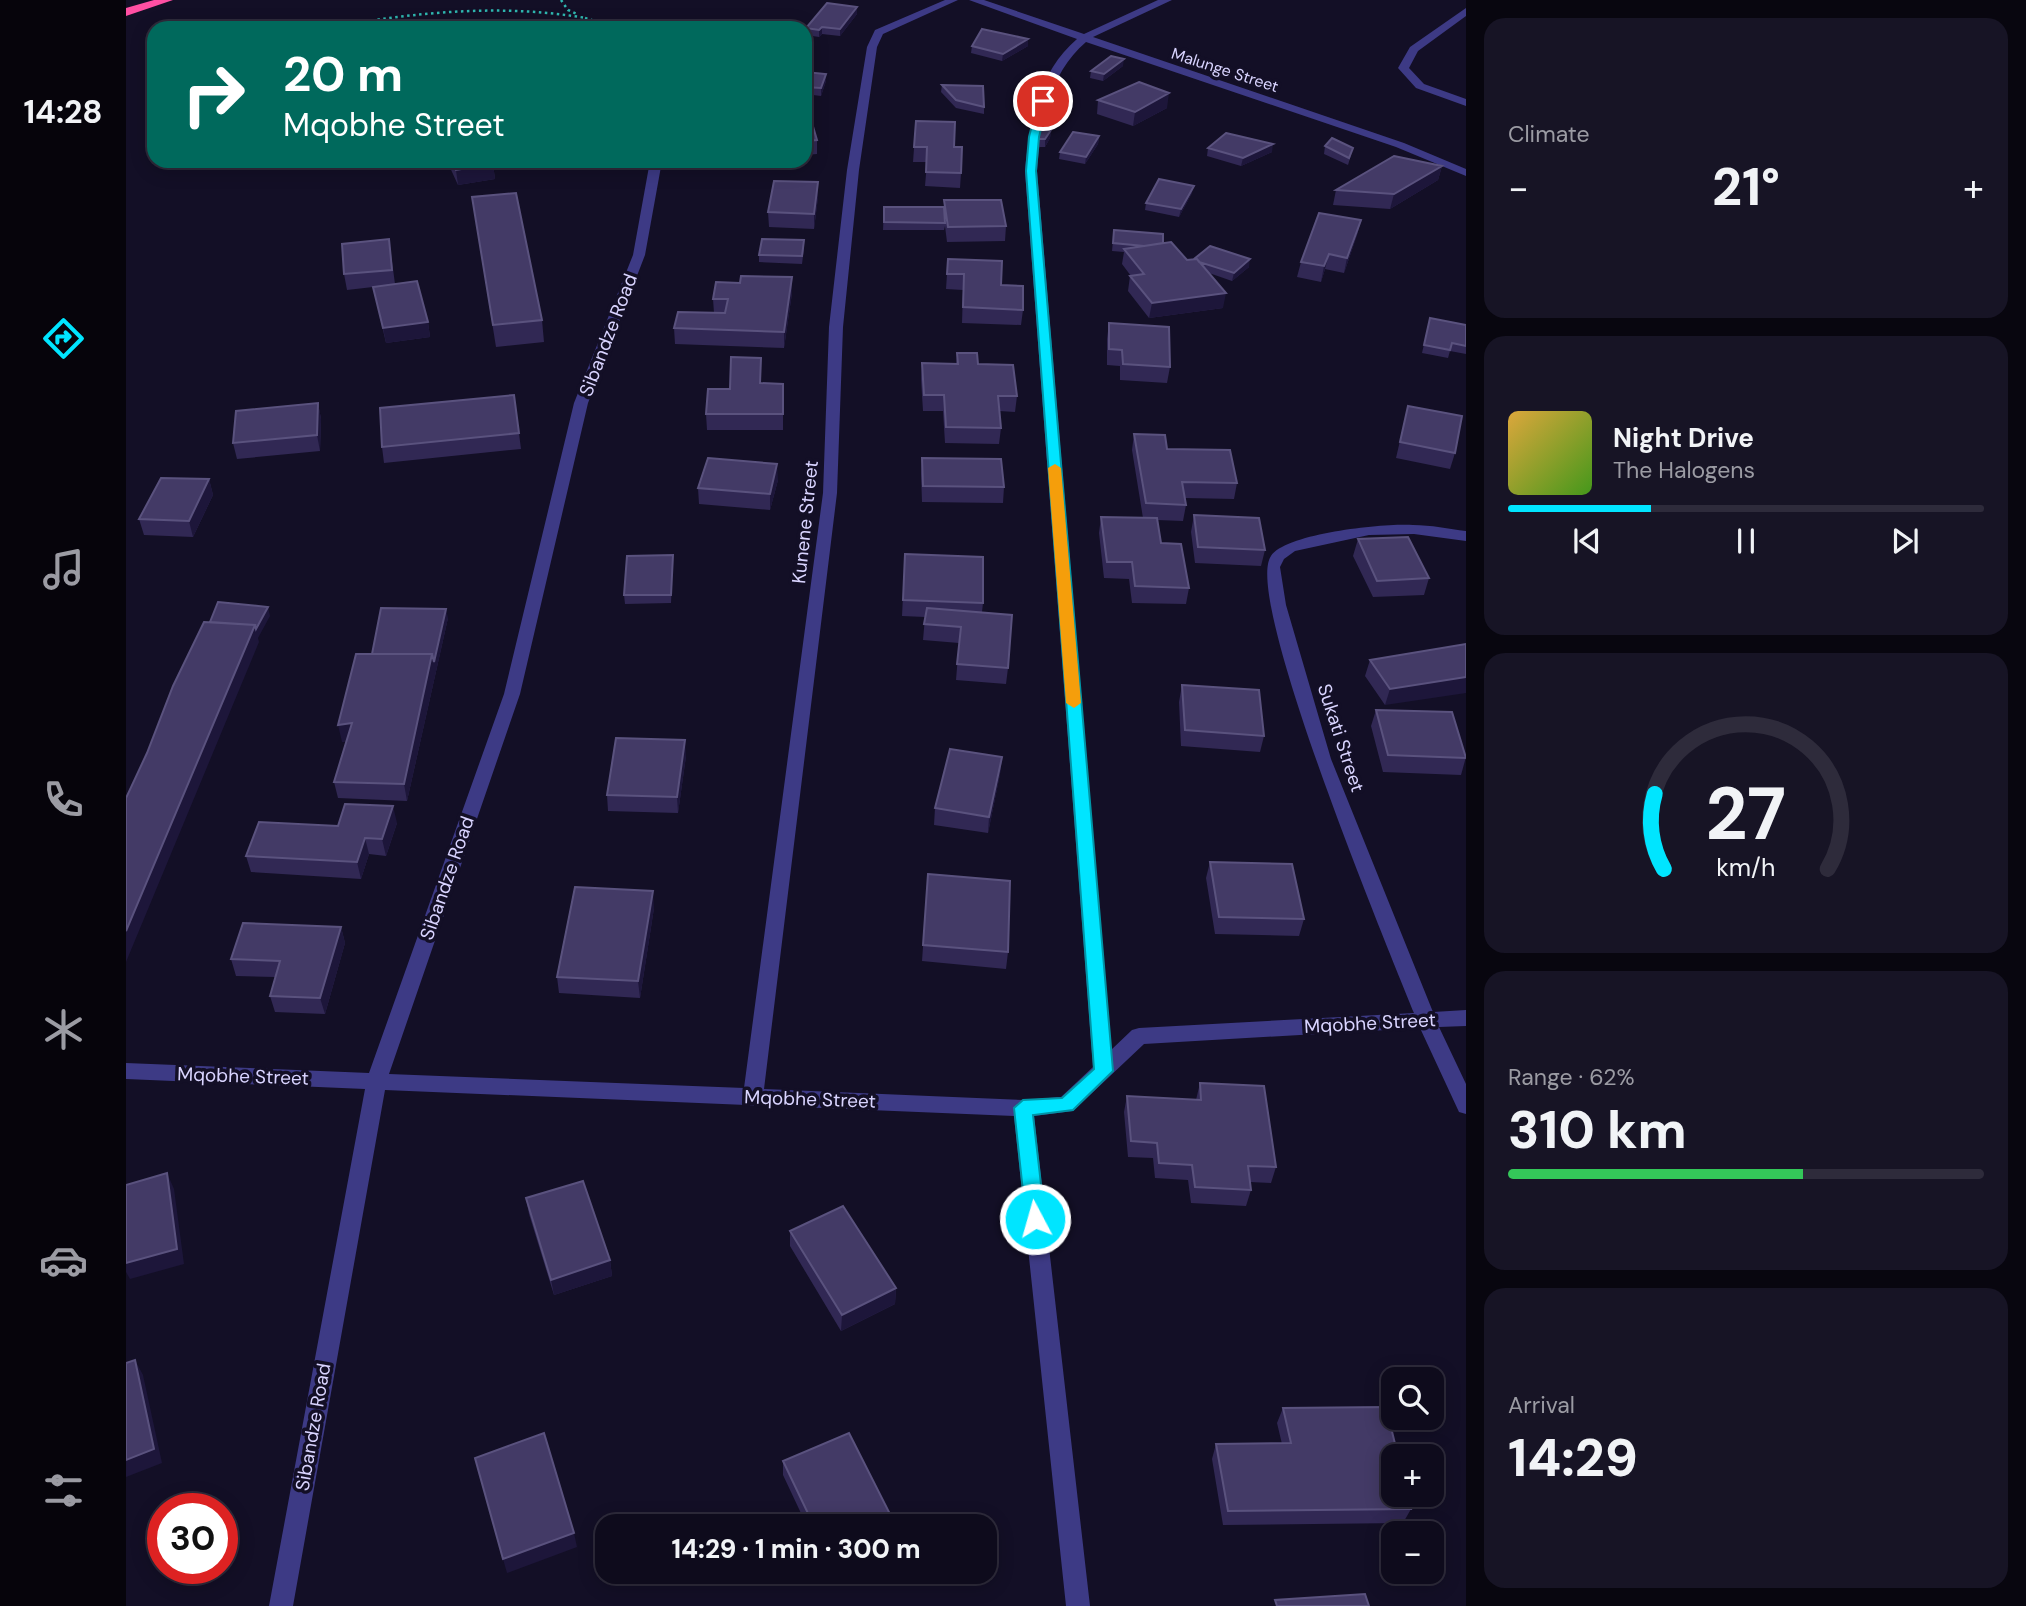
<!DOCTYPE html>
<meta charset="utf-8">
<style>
:root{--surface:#0e0b1c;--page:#171425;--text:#f1f3f6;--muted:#9b9ba3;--line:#2e2b3b;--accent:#00e5ff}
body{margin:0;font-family:"DM Sans",sans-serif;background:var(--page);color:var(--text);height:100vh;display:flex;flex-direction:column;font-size:26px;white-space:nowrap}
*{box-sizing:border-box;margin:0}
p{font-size:23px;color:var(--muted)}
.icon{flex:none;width:38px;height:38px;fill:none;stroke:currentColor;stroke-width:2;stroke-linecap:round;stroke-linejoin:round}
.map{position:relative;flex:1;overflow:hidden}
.side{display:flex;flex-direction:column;gap:18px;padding:18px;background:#08060f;width:560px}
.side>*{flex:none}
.guide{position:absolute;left:21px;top:21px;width:665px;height:147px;border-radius:21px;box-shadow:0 4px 18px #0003,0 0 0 2px var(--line);background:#00695c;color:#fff;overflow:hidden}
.tools{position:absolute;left:1255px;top:1367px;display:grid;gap:14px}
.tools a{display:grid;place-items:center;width:63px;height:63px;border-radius:14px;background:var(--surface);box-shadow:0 4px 18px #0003,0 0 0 2px var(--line);font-size:35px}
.speed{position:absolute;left:21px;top:1493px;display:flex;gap:14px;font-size:35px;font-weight:700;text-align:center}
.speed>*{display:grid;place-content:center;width:91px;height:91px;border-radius:50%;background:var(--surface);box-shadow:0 4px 18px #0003,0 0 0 2px var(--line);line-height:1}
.speed .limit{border:10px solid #d22;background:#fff;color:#111}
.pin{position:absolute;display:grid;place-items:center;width:60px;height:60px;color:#fff;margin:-30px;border:4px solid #fff;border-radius:50%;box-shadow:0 2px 7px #0007}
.me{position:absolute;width:77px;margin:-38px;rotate:354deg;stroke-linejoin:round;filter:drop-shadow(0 0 5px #0008)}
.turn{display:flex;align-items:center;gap:24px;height:147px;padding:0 21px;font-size:32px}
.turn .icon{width:91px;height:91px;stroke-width:2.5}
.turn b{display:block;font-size:49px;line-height:60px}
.big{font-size:52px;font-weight:800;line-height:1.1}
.side .card{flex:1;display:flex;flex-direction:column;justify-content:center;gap:10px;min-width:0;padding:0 24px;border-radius:21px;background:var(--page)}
.side .dial{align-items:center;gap:0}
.dial svg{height:182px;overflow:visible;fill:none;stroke:var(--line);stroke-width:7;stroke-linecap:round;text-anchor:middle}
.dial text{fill:var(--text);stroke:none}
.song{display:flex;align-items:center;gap:21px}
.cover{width:84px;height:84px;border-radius:10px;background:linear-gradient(135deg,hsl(40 70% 55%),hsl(100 70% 35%))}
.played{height:7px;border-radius:4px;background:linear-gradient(90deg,var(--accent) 30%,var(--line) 30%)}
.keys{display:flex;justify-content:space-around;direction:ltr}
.heat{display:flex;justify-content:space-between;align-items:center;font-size:38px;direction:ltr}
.charge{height:10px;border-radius:5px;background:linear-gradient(90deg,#34c759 62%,var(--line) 0)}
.trip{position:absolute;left:469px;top:1514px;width:402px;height:70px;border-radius:21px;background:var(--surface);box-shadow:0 4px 18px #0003,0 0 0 2px var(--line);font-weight:800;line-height:70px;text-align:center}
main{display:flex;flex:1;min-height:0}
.tabs{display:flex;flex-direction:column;width:126px;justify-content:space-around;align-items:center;background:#06040b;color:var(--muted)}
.tabs .icon{width:49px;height:49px}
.tabs .selected{color:var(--accent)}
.tabs b{font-size:32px;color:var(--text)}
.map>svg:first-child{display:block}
</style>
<main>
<nav class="tabs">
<b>14:28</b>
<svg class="icon selected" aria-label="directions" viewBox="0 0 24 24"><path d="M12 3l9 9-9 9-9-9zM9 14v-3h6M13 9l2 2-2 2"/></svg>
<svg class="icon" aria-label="music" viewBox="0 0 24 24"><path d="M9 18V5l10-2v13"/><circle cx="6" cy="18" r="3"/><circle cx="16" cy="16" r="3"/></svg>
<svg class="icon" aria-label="phone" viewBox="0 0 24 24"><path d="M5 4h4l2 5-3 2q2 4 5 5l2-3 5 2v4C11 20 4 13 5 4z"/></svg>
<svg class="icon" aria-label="climate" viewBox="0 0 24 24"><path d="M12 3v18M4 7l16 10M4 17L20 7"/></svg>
<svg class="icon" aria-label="car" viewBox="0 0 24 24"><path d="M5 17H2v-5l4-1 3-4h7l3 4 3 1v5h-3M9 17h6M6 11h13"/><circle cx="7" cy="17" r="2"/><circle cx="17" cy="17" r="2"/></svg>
<svg class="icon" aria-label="filters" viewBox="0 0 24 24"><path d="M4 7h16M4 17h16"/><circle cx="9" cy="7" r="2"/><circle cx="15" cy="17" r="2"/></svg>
</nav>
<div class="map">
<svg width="1340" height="1606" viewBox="0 0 1340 1606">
<rect width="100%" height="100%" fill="#130f26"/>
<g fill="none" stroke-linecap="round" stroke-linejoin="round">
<path stroke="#2fb8b0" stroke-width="2.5" stroke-dasharray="2.5 3.5" stroke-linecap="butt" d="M435,0L442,10L451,14
M459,18L492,28
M58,21L99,28
M198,28C286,13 371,3 460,18"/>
<path fill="#3d3a85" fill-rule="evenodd" d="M819,0H832L757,34L751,47L733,170L717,327L711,493L638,1089L897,1100L935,1097L967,1067L899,171C904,122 912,72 951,39L843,0H858L958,34L1032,0H1046L967,37L1278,143L1340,169V176L1270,147L960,42C922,75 915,123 911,171L985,1050L1006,1030L1013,1028L1288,1013C1263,951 1116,597 1145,556C1160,533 1259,523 1287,525C1305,525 1323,529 1340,531V541L1288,534L1243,535L1169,551L1158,559L1154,567L1160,605L1205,759L1307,1012L1340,1010V1026L1313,1027L1340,1084V1114L1333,1112L1294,1028L1018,1044L947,1111L908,1116L964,1606H940L888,1116L259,1090L167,1606H143L239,1089L0,1079V1063L243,1073L378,694L448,403L507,255L524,161H536L519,255L462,403L394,694L263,1074L618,1088L697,493L703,327L721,170L741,47L749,30Z
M1340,8V16L1292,51L1283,68L1298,84L1340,99V106L1290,88L1272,68L1284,47Z"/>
<path fill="#ff4fa3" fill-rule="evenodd" d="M28,0H47L0,16V8Z"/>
</g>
<path fill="#312854" d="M731,7V14L714,36L696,34L693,37L680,35V28Z
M846,46H902L876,61L845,53Z
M997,66L977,81L964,78L965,71Z
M679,72L700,74V81L695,96L679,94Z
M816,85L858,107V114L830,108L815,92Z
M972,100L1041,108L1007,126L971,114Z
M790,121L828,147L835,173L834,188L799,186L801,162H787Z
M679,124L691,140V154L679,155Z
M925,130L924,138L919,147H910L911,139Z
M973,136L972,144L959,164L933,159L934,152Z
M1199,146L1225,155L1222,165L1198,154Z
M1082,148L1146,152L1115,166L1081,156Z
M321,161H366L367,164L369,179L332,185Z
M1316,166L1312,180L1264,209L1207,205L1210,190Z
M692,182V197L688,229L643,227L642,212Z
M1066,193L1053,217L1019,210L1020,203Z
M346,197L416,320L418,342L370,347Z
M818,200L880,226L879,241L821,242L819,226L818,230H757L758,207H818Z
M1235,220L1231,235L1218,273L1199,269L1195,282L1171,277L1175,262Z
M988,230L1037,243L1061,260L1123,267L1106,281L1083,273L1097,308L1023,318L1002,291L1004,276H1005L996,264L998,252L986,251Z
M263,239L269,284L302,322L304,337L260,343L247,287L221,290L218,274Z
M678,248L676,264L633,262V255Z
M822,259L875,285L897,310L895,325L836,323L837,290L820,289Z
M666,293L658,348L549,344L548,328L588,313L587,299Z
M1304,318L1340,325V354L1324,351L1322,358L1296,353Z
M983,323L1044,367L1041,383L994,380V366L981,365V339Z
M831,353L852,364L891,396L889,412L873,411L875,428L873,444L819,443L817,411H797L795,379L796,363L830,364Z
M635,383L657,384V430H581L580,414L604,389Z
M388,395L395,449L258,463L256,447Z
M192,403L195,419L194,451L111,459L107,443Z
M1282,406L1329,453L1324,469L1270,458Z
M1008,434L1111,483L1108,499L1059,498L1060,505L1057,521L1031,520L1035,543L1063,588L1060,604L1006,603L1003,579L978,578L973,533L975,517L1017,518L1006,450Z
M796,458L878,487L877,503L796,502L795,474Z
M83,479L87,495L67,537L18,535L13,519Z
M652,480L644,510L573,504L572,488Z
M1068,515L1139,550L1135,566L1069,563L1065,532Z
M1232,539L1303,578L1298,595L1247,597L1227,556Z
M779,554L857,603L856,612L882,668L880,684L830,680L833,643L797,640L799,617L776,616Z
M547,555L545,603L499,604L498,595Z
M322,618L281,801L212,798L208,782L220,741L216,742L246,654Z
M1340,644L1259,705L1239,676L1244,660Z
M1056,685L1138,736L1134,752L1055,746L1053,702Z
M1250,710L1340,757L1335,775L1257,772L1245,726Z
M560,756L552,813L482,811L481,795Z
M876,757L874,774L862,833L808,825L809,808Z
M271,823L260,856L243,854L235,879L125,872L120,856L212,826Z
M1084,862L1178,919L1173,936L1089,934L1080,878Z
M802,874L882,952L880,969L796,961Z
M528,908L514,998L433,993L431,977Z
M215,927L219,943L199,1014L149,1012L144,996L149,977L110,976L105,959Z
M1074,1083L1150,1167L1145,1183L1124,1182L1125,1190L1120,1206L1065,1203L1062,1180L1029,1178L1027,1158L1002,1157L998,1112L1001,1096L1070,1100Z
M400,1198L484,1260L486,1276L428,1295L403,1214Z
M664,1231L770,1288L769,1304L715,1331L664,1246Z
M1157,1408L1285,1509L1277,1523L1097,1525L1086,1459L1090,1444H1156L1151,1423Z
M657,1461L770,1526H681L657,1475Z"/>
<path fill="#1d163a" d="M731,7V14L714,36V29Z
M696,27V34L693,37V30Z
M902,39V46L876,61L877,54Z
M998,59L997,66L977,81L978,74Z
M700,74V81L695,96V88Z
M1043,93L1041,108L1007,126L1009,112Z
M925,130L924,138L919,147V139Z
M973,136L972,144L959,164L960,157Z
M1147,144L1146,152L1115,166L1117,158Z
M367,164L369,179L332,185L330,170Z
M1316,166L1312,180L1264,209L1268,194Z
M692,182V197L688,229V214Z
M1068,186L1066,193L1053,217L1055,209Z
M1235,220L1231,235L1218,273L1221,258Z
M1203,254L1199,269L1195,282L1198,266Z
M1124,259L1123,267L1106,281L1108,273Z
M666,277V293L658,348V332Z
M1100,293L1097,308L1023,318L1026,303Z
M302,322L304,337L260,343L257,328Z
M192,403L195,419L194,451L191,435Z
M651,464L652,480L644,510V494Z
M83,479L87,495L67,537L63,521Z
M142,607L144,616L132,638L133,642L0,962V931L129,625Z
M320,609L322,618L281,801L278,784L306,654Z
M1340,677V693L1259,705L1264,689Z
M226,723L230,739L216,742L212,725Z
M559,740L560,756L552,813L551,797Z
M876,757L874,774L862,833L863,817Z
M267,806L271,823L260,856L256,839Z
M239,838L243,854L235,879L231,862Z
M527,891L528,908L514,998L512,981Z
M215,927L219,943L199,1014L194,998Z
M41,1173L48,1189L58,1264L4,1279L0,1272V1263Z
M484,1260L486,1276L428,1295L425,1280Z
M770,1288L769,1304L715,1331L716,1315Z
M9,1360L17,1375L36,1463L0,1477V1460Z
M448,1533L451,1547L381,1573L377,1559Z"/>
<path fill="#433a66" stroke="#5a527e" stroke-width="2" d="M701,3L731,7L714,29L696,27L693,30L680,28Z
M856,29L902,39L877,54L846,46Z
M985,56L998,59L978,74L965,71Z
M679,72L700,74L695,88L679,87Z
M1013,82L1043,93L1009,112L972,100Z
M816,85L857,86L858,107L830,100Z
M790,121L829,122L828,147H836L835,173L800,172L801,147H788Z
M686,123L691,140L679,141V124Z
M913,130H925L919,139H911Z
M947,132L973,136L960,157L934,152Z
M1100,133L1147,144L1117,158L1082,148Z
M1206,138L1227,148L1223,158L1199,146Z
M1268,156L1316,166L1268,194L1210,190Z
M326,161H366L367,164L330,170Z
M1033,179L1068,186L1055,209L1020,203Z
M648,181L692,182L688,214L642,212Z
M390,193L416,320L367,325L346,197Z
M818,200H875L880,226L822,227Z
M758,207H818L819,223L758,222Z
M1193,213L1235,220L1221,258L1203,254L1198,266L1175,262Z
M988,230L1037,234V243L1018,246L987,243Z
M263,239L266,270L218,274L216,244Z
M636,239L678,240L676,256L633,255Z
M1045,242L1061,260L1071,259L1100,293L1026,303L1004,276L1018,274L998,249Z
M1084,246L1124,259L1108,273L1073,262L1071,259H1068Z
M822,259L876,261L875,285L897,286V310L837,307L838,274H821Z
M615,276L666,277L658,332L548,328L552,312L599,313L602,299H587L590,282L614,283Z
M291,281L302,322L257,328L247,287Z
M1304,318L1340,325V346L1326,343L1324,350L1298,345Z
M983,323L1043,327L1044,367L997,364L996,350L983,349Z
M831,353H851L852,364L887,365L891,396H872L875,428L820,427L818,395H798L796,363L832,364Z
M605,357L635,358L634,383L657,384V414H580L582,389H604Z
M388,395L393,433L256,447L254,408Z
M192,403L191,435L107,443L110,411Z
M1282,406L1336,416L1329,453L1274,442Z
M1008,434L1039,435L1041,449L1104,450L1111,483L1056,482L1060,505L1020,503Z
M582,458L651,464L644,494L572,488Z
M796,458L875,459L878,487L797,486Z
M35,478L83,479L63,521L13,519Z
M1068,515L1133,518L1139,550L1072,547Z
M975,517L1031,518L1035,543L1055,544L1063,588L1009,586L1006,562H981Z
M1282,537L1303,578L1251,581L1232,539Z
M779,554L857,557V603L777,600Z
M547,555L545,595H498L501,556Z
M92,602L142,607L130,629L129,625L84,622Z
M255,608L320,609L308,662L306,654H246Z
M801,608L886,615L882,668L831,664L835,627L798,624Z
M78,622L129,625L0,931V798L21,753L47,686Z
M1340,644V677L1264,689L1244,660Z
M230,654H306L278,784L208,782L226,723L212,725Z
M1056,685L1133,690L1138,736L1059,730Z
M1250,710L1326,712L1340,758L1262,755Z
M490,738L559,740L551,797L481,795Z
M824,749L876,757L863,817L809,808Z
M219,804L267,806L256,839L239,838L231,862L120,856L133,822L212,826Z
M1084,862L1166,864L1178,919L1093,917Z
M802,874L884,881L882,952L797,945Z
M449,887L527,891L512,981L431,977Z
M117,923L215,927L194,998L144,996L154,961L105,959Z
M1074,1083L1138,1086L1150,1167L1122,1166L1125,1190L1069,1187L1066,1165L1033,1163L1031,1143L1005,1141L1001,1096L1075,1100Z
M41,1173L51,1249L0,1263V1185Z
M457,1181L484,1260L425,1280L400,1198Z
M717,1206L770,1288L716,1315L664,1231Z
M9,1360L28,1449L0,1460V1363Z
M1260,1407L1272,1456H1267V1494H1281L1285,1509L1102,1511L1090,1444L1165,1443L1157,1408Z
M418,1433L448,1533L377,1559L349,1458Z
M723,1433L770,1526H688L657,1461Z
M1239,1594L1243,1606H1151L1149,1600Z"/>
<path fill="#00e5ff" stroke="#0095a6" stroke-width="2" d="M917,98L922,101L913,137L910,171L987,1071L947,1110L907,1115L919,1219L916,1225L909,1227L902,1225L900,1219L888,1108L897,1100L936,1098L968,1069L900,171L903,137L912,101Z"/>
<path fill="#f59e0b" d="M929,464L935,468L955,703L948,708L940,703L922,468Z"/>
<g text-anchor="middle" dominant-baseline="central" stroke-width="7" stroke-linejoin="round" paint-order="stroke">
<g font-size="16" fill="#d9d4ff" stroke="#130f26">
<text transform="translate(1099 70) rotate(18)">Malunge Street</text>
</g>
<g font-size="19" fill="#d9d4ff" stroke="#130f26">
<text transform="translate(482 335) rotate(-69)">Sibandze Road</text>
<text transform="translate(679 522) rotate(-84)">Kunene Street</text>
<text transform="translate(1215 738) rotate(72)">Sukati Street</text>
<text transform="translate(321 878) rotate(-71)">Sibandze Road</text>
<text transform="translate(1244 1023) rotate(-3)">Mqobhe Street</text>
<text transform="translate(117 1076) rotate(2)">Mqobhe Street</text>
<text transform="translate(684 1099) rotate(2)">Mqobhe Street</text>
<text transform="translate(187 1427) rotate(-80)">Sibandze Road</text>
</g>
</g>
</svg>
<div class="tools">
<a><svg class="icon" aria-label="search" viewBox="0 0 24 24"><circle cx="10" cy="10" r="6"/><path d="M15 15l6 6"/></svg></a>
<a>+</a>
<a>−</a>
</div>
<div class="speed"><div class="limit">30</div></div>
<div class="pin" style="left:917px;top:101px;background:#d93025"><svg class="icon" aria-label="arrive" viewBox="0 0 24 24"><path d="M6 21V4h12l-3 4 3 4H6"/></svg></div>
<svg class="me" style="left:909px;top:1219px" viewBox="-20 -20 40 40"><circle r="17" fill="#00e5ff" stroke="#fff" stroke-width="3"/><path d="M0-11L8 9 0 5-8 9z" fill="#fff"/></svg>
<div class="trip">14:29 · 1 min · 300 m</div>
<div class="guide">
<div class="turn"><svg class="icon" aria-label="right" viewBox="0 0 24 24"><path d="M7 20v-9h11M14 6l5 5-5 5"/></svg><div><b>20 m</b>Mqobhe Street</div></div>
</div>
</div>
<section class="side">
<div class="card"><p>Climate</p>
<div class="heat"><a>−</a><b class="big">21°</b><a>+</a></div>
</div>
<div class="card">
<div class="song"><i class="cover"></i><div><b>Night Drive</b><p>The Halogens</p></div></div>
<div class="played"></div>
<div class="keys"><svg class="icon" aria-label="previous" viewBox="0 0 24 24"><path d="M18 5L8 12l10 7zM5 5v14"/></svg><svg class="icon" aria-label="pause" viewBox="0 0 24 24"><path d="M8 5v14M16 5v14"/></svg><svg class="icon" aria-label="next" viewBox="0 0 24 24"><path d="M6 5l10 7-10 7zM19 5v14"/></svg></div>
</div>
<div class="card dial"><svg viewBox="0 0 100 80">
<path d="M14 69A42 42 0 1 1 86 69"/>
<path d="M14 69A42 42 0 0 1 10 36" stroke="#00e5ff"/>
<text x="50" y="56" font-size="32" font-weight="700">27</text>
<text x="50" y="72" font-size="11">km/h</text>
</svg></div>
<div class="card"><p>Range · 62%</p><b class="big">310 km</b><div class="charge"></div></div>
<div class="card"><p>Arrival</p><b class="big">14:29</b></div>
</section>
</main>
